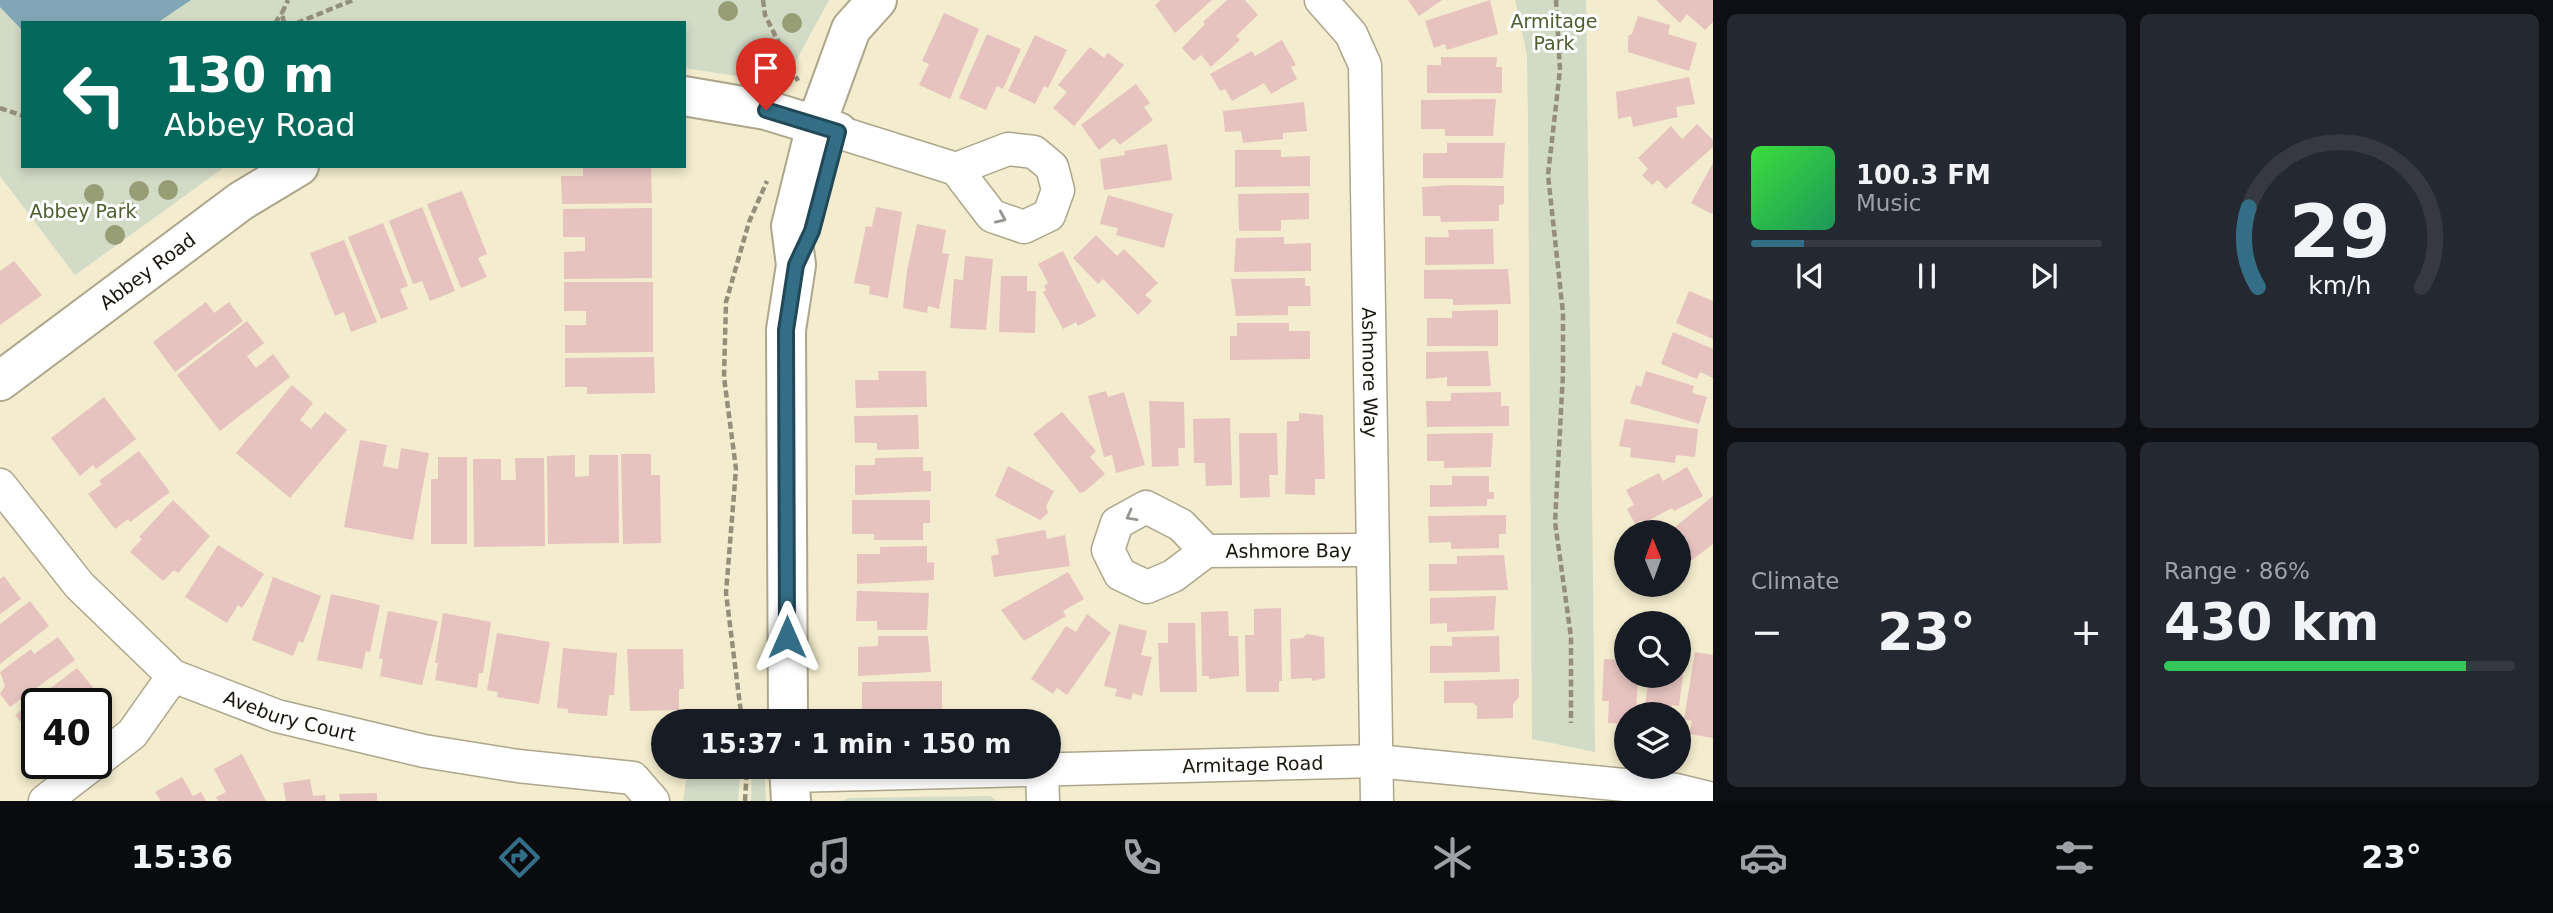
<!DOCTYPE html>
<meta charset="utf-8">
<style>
:root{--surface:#171b24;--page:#242831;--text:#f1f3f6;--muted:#9ea1a6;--line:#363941;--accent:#336e86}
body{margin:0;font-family:"DejaVu Sans",sans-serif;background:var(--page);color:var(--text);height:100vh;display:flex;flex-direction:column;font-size:26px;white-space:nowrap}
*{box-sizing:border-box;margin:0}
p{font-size:23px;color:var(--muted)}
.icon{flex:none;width:38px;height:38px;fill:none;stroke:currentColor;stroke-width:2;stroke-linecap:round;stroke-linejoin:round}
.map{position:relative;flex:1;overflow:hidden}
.side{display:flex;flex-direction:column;gap:14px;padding:14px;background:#0d0f14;width:840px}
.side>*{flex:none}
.hud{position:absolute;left:21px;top:21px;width:665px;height:147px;border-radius:0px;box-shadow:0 4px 10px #0003;background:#00695c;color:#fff;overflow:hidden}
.needle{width:46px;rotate:359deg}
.controls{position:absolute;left:1614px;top:520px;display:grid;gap:14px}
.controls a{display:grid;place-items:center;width:77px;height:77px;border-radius:50%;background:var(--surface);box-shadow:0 4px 10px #0003;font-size:35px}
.speed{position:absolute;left:21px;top:688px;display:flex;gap:14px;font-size:35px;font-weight:700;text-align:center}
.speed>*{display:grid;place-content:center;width:91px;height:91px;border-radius:50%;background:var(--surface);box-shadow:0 4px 10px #0003;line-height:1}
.speed .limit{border:4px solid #111;border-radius:10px;background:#fff;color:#111}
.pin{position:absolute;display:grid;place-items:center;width:60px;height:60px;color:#fff;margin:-72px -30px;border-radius:50% 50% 50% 0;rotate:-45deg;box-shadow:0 0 7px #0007}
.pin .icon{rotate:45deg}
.me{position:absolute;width:77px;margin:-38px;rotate:0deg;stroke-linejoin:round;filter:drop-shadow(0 0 5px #0008)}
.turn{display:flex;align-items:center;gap:24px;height:147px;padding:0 28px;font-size:32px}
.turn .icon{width:91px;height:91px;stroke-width:2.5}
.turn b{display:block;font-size:49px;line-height:60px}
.big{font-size:52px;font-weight:700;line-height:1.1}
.side .tile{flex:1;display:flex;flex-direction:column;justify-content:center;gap:10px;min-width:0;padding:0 24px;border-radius:10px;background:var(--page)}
.side .dial{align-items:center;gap:0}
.dial svg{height:182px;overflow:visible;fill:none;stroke:var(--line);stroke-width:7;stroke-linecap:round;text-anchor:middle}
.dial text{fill:var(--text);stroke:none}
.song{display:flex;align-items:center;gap:21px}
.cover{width:84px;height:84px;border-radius:10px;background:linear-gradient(135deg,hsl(120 70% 55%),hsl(150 70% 35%))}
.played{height:7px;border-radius:4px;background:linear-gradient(90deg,var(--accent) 15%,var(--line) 15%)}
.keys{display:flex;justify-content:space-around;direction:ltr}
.heat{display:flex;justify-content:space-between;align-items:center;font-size:38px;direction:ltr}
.charge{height:10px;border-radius:5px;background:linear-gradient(90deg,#34c759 86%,var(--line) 0)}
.side .tiles{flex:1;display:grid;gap:14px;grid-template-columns:repeat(2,1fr)}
.trip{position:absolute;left:651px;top:709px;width:410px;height:70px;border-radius:35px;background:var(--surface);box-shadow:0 4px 10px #0003;font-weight:700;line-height:70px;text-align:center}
.menu{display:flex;height:112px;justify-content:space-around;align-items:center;background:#090b0e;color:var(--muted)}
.menu .icon{width:49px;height:49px}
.menu .current{color:var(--accent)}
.menu b{font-size:32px;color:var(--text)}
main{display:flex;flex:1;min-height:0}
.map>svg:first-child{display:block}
</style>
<main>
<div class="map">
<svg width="1713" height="801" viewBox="0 0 1713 801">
<rect width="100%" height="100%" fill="#f3ecce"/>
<path fill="#d2dbc6" d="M0,0H829L784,83L684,68V23H23V166H226L75,275L0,176Z
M1515,0H1586L1595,752L1532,739L1528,123L1527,55Z
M706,767H741L738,801H683L686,781Z
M752,767H764L766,801H751Z
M990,796L997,801H841L849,798Z"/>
<path fill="#81a6b5" d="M0,0H191L157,23H23V31L0,7Z"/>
<path fill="#e6c3bf" d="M1161,0H1212L1175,33L1155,5Z
M1227,0H1245L1258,15L1236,36L1240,40L1211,67L1201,55L1194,61L1182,48L1205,24L1203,22Z
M1408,0H1442L1419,16Z
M1490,0L1498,34L1447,50L1445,44L1434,48L1425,21Z
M1656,0H1713V22L1705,30L1687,14L1680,23Z
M944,13L979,29L950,99L919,85L929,64L922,61Z
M1638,16L1670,25L1668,34L1697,43L1689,71L1628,52V36L1632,34Z
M987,34L1021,49L1003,89L997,86L986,110L959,98Z
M1035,35L1067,50L1048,88L1044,86L1035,104L1008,91Z
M1282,40L1296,65L1291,67L1297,79L1271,94L1264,83L1232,101L1225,89L1220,91L1210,74L1252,51L1255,56Z
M1090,47L1104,58L1108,53L1124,65L1074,126L1053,108L1067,92L1058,85Z
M1441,57H1497L1496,67H1502V93H1427V65H1441Z
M1689,77L1695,104L1676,107L1678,117L1633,127L1631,116L1618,119L1616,92Z
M1136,84L1150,103L1144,107L1153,120L1120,145L1114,138L1099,150L1081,125Z
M1496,99L1493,136H1445V129H1421V100Z
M1304,102L1307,131L1283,133V139L1243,143L1241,131L1225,132L1223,111Z
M1697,124L1713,140V147L1666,189L1658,180L1652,185L1642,175L1648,169L1638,158L1671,126L1682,139Z
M1447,143H1505L1503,178H1423V153H1447Z
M1167,144L1172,180L1104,190L1100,159L1125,155L1124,151Z
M1235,150H1281V157L1310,156V186L1235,187Z
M1713,163V212L1712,214L1691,203Z
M583,167H651L652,203L562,204L561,176H583Z
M1452,185L1504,186V204L1499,205V221L1441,222L1440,216H1423L1422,187Z
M462,191L487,254L478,258L487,277L461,288L427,204Z
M1309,193V219L1281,220V231H1239L1238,194Z
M1108,195L1173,214L1164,248L1116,235L1118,228L1100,224Z
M422,207L455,291L430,301L422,281L413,284L389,221Z
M876,207L902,212L888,298L869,294L870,286L854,283L866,226L872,227Z
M652,208V278L564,279V252L585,251V237H563V209Z
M383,223L408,286L400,289L408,309L381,319L348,237Z
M917,224L946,230L942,253L949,254L939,309L928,306L927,313L903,308L907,271Z
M1493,229L1494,264L1425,265V237H1449L1448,230Z
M1096,235L1117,256L1124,249L1158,283L1145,295L1152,301L1138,315L1103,279L1098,284L1073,258Z
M1284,237V244L1311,243V271L1234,272L1236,238Z
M344,240L377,322L351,332L344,312L335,316L310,253Z
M1063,251L1096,316L1078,326L1076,322L1063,329L1043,292L1046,290L1044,286L1048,283L1038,264Z
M965,256L993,259L986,330L950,328L954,279L963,280Z
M14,261L42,295L0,325V271Z
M1508,269L1511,304L1453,305V299H1424V270Z
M1001,276H1027V291H1036L1035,333L999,332Z
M1305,278V286H1310L1311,306H1288V315L1236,316L1231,279Z
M564,282H653V352L565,353V325H586V311H564Z
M1689,291L1713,301V339L1676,323Z
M206,302L214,313L229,302L243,321L175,372L153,342Z
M1498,310V346H1427V318H1452V311Z
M247,321L264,343L247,356L256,368L273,354L290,377L220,431L177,375Z
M1237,323H1289V331H1310V359L1230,360V336H1237Z
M1673,332L1713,349V378L1700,372L1697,379L1661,364Z
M1488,351L1491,386H1447V377L1426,379V352Z
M654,357L655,393L587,394V387H565V358Z
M878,371H926L927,407L856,408L855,380H879Z
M1646,371L1694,386L1692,393L1707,397L1699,424L1630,403L1636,385L1641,387Z
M292,385L313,403L300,420L311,429L325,412L347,430L290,498L236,453Z
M1106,391L1108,397L1124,392L1145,465L1116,473L1112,455L1104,457L1088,396Z
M1501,392V406H1509V426L1427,427L1426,401H1451V393Z
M104,397L136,439L96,469L93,465L80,476L51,438Z
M1149,401L1184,402L1185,448H1178L1179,466L1152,467Z
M1062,412L1096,451L1090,457L1105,474L1084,492L1080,493L1033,434Z
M1299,413L1323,415L1325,479H1315V495L1285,494L1287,421H1299Z
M918,415L919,449L877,450V443H855L854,416Z
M1230,418L1232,485L1206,486L1205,463H1194L1193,419Z
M1625,419L1698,429L1695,457L1676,455L1675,463L1630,457L1631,448L1619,446Z
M1239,433H1277L1278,475H1269L1270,497L1240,498Z
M1493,433L1491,467L1444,468V461H1427V434Z
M360,440L387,445L383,466L398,469L401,448L429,453L413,540L344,527Z
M139,451L170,492L130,522L128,519L115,529L88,494L102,484L99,481Z
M621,454H651V475H660L661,543L623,544Z
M575,455V477L589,476V455H618L619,543L548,544L547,456Z
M438,457H467V544H431V479H438Z
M923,457V471H931V491L855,495V465H875V458Z
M515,458H544L545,546L474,547L473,459H501V480H516Z
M1008,466L1054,491L1046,506L1048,513L1040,520L995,496Z
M1687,467L1703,496L1674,511L1672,508L1644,523L1642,520L1635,524L1627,509L1634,505L1626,490L1659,473L1663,481Z
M1452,476H1489V492H1494V499H1487V506L1430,507V485H1452Z
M1713,496V544L1684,566L1678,562V532H1669Z
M173,500L210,536L178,573L174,570L163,581L130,552L142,539L139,537Z
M852,500H930V523H923V540H874V534H852Z
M1506,515V534H1499V548L1451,549V542L1429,543L1428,516Z
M1045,530L1047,539L1065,535L1070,566L994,577L991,556L999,554L996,539Z
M218,545L264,574L242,608L238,605L227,623L185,597Z
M927,546V563L934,562V580L857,584V554H880V547Z
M1504,555L1508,590L1429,591V564H1457V556Z
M1068,572L1084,599L1063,611L1066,616L1024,641L1001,610Z
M4,576L21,599L0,614V579Z
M273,577L321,596L303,643L299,641L293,656L252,640Z
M857,591L929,593L927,630H877V621H856Z
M331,594L380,605L370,652L366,651L362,669L317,660Z
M1496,596L1494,630L1447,632V623L1430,624V598Z
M30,601L49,626L0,664V624Z
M1281,608L1282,681H1279V692H1246L1245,635H1254V609Z
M388,611L438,621L422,685L380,676L383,659L379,658Z
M1228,611L1229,636H1238L1239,676L1209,679V676H1202L1201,612Z
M443,613L491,622L483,673H479L477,688L435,680L438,663H435Z
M1087,614L1111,633L1067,695L1057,688L1053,694L1031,679L1066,626L1076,632Z
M1168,623H1195L1197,692H1160L1158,643H1168Z
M1119,624L1147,631L1141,655L1152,657L1142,696L1133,693L1131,700L1115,696L1117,689L1104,686Z
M497,633L550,642L539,704L497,697L498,692L487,690Z
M1307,634L1324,637L1325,678L1312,681V678L1291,679L1290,639L1303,638Z
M878,636H928L931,672L858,676V647L878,646Z
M1499,636L1500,672L1430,673V646H1452V637Z
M58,637L75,660L10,707L0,694L5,686L0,672L31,649L34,654Z
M563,648L617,653L614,695H609L607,716L568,713V709L557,708Z
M627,649H683L684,689H679V710L630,711Z
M1695,652L1713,655V738L1689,734L1692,721L1684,719Z
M1622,653L1626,654V676H1638L1636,714H1626V724L1608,723L1609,701H1602L1604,659L1622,660Z
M1678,665L1684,666L1679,706L1672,705L1671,714H1644L1649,676H1678Z
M77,668L95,690L78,704H37V743L15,715Z
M1519,679V697L1513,704V718L1477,719V706L1473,703H1444V681Z
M942,681V713L862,714V682Z
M242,754L266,801H218L216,797L226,792L214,769Z
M182,777L193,796L201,792L206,801H161L155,792Z
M310,779L313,796L325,795L326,801H286L283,783Z
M377,793V801H340L339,794Z"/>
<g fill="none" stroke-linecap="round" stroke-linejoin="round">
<defs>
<g id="street">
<path id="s1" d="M1321,0L1351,34L1365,65L1377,801"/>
<path d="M838,132L956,169L992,216L1024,227L1049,215L1058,190L1052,167L1034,152L1008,149L956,169"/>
<path id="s2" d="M0,485L79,585L173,676L277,716L424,751L518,766L633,778L653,801"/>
<path id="s3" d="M1206,551L1181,525L1146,507L1117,523L1108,550L1120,574L1147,587L1173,576L1206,551L1372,550"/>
<path d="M1042,768L1043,801"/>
<path id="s4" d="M789,776L1376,761L1676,790L1713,799"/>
<path d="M45,801L132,734L173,676"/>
</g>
<g id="secondary">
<path d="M684,96L766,110L838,132"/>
<path id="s5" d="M0,381L241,201L299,166"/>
<path d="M788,721L786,330L796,265L791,226L816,125L851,29L877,0"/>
<path d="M789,766L791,801"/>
</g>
</defs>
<use href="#street" stroke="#ada68a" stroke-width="35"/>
<use href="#secondary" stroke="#ada68a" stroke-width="42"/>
<path stroke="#948f7a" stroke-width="4.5" stroke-dasharray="7 3.5" stroke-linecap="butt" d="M763,0L765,15L798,81
M1556,0L1560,70L1548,175L1563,313V374L1555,522L1571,637V723
M275,23L282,13
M284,23L282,13L288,0
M297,23L353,0
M0,108L23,116
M742,721L726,593L736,469L724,377L726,302L749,222L767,181
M681,768L684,766
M745,801L747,766"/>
<use href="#street" stroke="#fff" stroke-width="32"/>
<use href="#secondary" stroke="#fff" stroke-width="38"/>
</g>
<g fill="#979e75">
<circle cx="728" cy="11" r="10"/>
<circle cx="792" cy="23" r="10"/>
<circle cx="168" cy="190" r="10"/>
<circle cx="139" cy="191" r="10"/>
<circle cx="94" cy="194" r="10"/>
<circle cx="127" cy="211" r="10"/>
<circle cx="115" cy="235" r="10"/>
</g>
<defs><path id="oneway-chevron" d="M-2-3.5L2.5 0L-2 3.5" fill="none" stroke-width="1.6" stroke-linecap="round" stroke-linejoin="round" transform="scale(1.75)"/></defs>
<g stroke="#979691">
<use href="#oneway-chevron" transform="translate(1001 218) rotate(24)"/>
<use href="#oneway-chevron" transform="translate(1131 516) rotate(151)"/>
</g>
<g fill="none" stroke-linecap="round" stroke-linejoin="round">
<defs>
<path id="route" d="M766,110L838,132L812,231L796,265L786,330L787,637"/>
</defs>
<use href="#route" stroke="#214857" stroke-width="18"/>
<use href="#route" stroke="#336e86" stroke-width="12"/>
</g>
<g text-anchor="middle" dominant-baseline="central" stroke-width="6" stroke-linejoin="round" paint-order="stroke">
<g font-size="19" fill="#4c5e2d" stroke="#fff">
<text x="1554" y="21">Armitage<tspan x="1554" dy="22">Park</tspan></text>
<text x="83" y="211">Abbey Park</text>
</g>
<g font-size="19" fill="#18150b" stroke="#fff">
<text stroke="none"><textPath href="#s5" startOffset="184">Abbey Road</textPath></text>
<text stroke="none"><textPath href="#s1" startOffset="387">Ashmore Way</textPath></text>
<text stroke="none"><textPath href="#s3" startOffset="346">Ashmore Bay</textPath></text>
<text stroke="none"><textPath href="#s2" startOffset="382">Avebury Court</textPath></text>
<text stroke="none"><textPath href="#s4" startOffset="464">Armitage Road</textPath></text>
</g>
</g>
</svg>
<div class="controls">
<a><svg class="needle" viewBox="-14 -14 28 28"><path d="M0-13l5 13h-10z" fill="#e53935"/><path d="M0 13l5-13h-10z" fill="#9ea1a6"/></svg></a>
<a><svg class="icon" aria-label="search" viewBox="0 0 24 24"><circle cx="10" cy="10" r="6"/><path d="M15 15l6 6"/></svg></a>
<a><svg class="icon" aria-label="layers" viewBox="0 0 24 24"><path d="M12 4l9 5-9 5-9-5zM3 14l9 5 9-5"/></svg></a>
</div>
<div class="speed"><div class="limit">40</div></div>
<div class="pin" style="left:766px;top:110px;background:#d93025"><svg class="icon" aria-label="arrive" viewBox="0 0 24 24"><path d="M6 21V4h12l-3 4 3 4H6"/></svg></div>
<svg class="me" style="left:787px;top:637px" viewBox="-20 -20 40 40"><path d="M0-17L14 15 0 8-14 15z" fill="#336e86" stroke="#fff" stroke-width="4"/></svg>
<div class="trip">15:37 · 1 min · 150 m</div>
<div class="hud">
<div class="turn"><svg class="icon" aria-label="left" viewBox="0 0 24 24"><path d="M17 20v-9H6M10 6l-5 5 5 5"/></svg><div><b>130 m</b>Abbey Road</div></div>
</div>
</div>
<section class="side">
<div class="tiles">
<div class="tile">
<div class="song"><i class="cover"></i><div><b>100.3 FM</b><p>Music</p></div></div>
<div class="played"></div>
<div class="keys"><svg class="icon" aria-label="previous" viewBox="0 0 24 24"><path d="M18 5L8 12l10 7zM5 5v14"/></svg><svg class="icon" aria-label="pause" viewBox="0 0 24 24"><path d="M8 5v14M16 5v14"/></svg><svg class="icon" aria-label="next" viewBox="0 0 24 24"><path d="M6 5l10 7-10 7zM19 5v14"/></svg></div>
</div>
<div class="tile dial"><svg viewBox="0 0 100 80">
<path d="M14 69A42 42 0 1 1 86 69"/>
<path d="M14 69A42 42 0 0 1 10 34" stroke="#336e86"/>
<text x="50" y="56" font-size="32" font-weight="700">29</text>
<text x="50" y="72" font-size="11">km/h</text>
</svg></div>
<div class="tile"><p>Climate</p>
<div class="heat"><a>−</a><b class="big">23°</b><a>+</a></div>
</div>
<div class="tile"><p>Range · 86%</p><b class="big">430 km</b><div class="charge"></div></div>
</div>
</section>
</main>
<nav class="menu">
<b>15:36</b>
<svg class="icon current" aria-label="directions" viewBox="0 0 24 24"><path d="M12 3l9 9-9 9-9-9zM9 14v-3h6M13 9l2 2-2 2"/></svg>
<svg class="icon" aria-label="music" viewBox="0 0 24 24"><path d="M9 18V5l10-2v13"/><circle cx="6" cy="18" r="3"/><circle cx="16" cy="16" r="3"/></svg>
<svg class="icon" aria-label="phone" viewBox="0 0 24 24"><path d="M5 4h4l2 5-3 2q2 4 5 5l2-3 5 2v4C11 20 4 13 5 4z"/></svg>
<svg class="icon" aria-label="climate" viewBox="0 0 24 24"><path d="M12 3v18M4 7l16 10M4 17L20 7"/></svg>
<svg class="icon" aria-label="car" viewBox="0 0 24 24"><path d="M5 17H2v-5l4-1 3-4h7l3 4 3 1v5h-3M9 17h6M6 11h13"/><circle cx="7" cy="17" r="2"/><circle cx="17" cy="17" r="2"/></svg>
<svg class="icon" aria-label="filters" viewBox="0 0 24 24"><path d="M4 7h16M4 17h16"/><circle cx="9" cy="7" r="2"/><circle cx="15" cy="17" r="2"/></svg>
<b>23°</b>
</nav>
